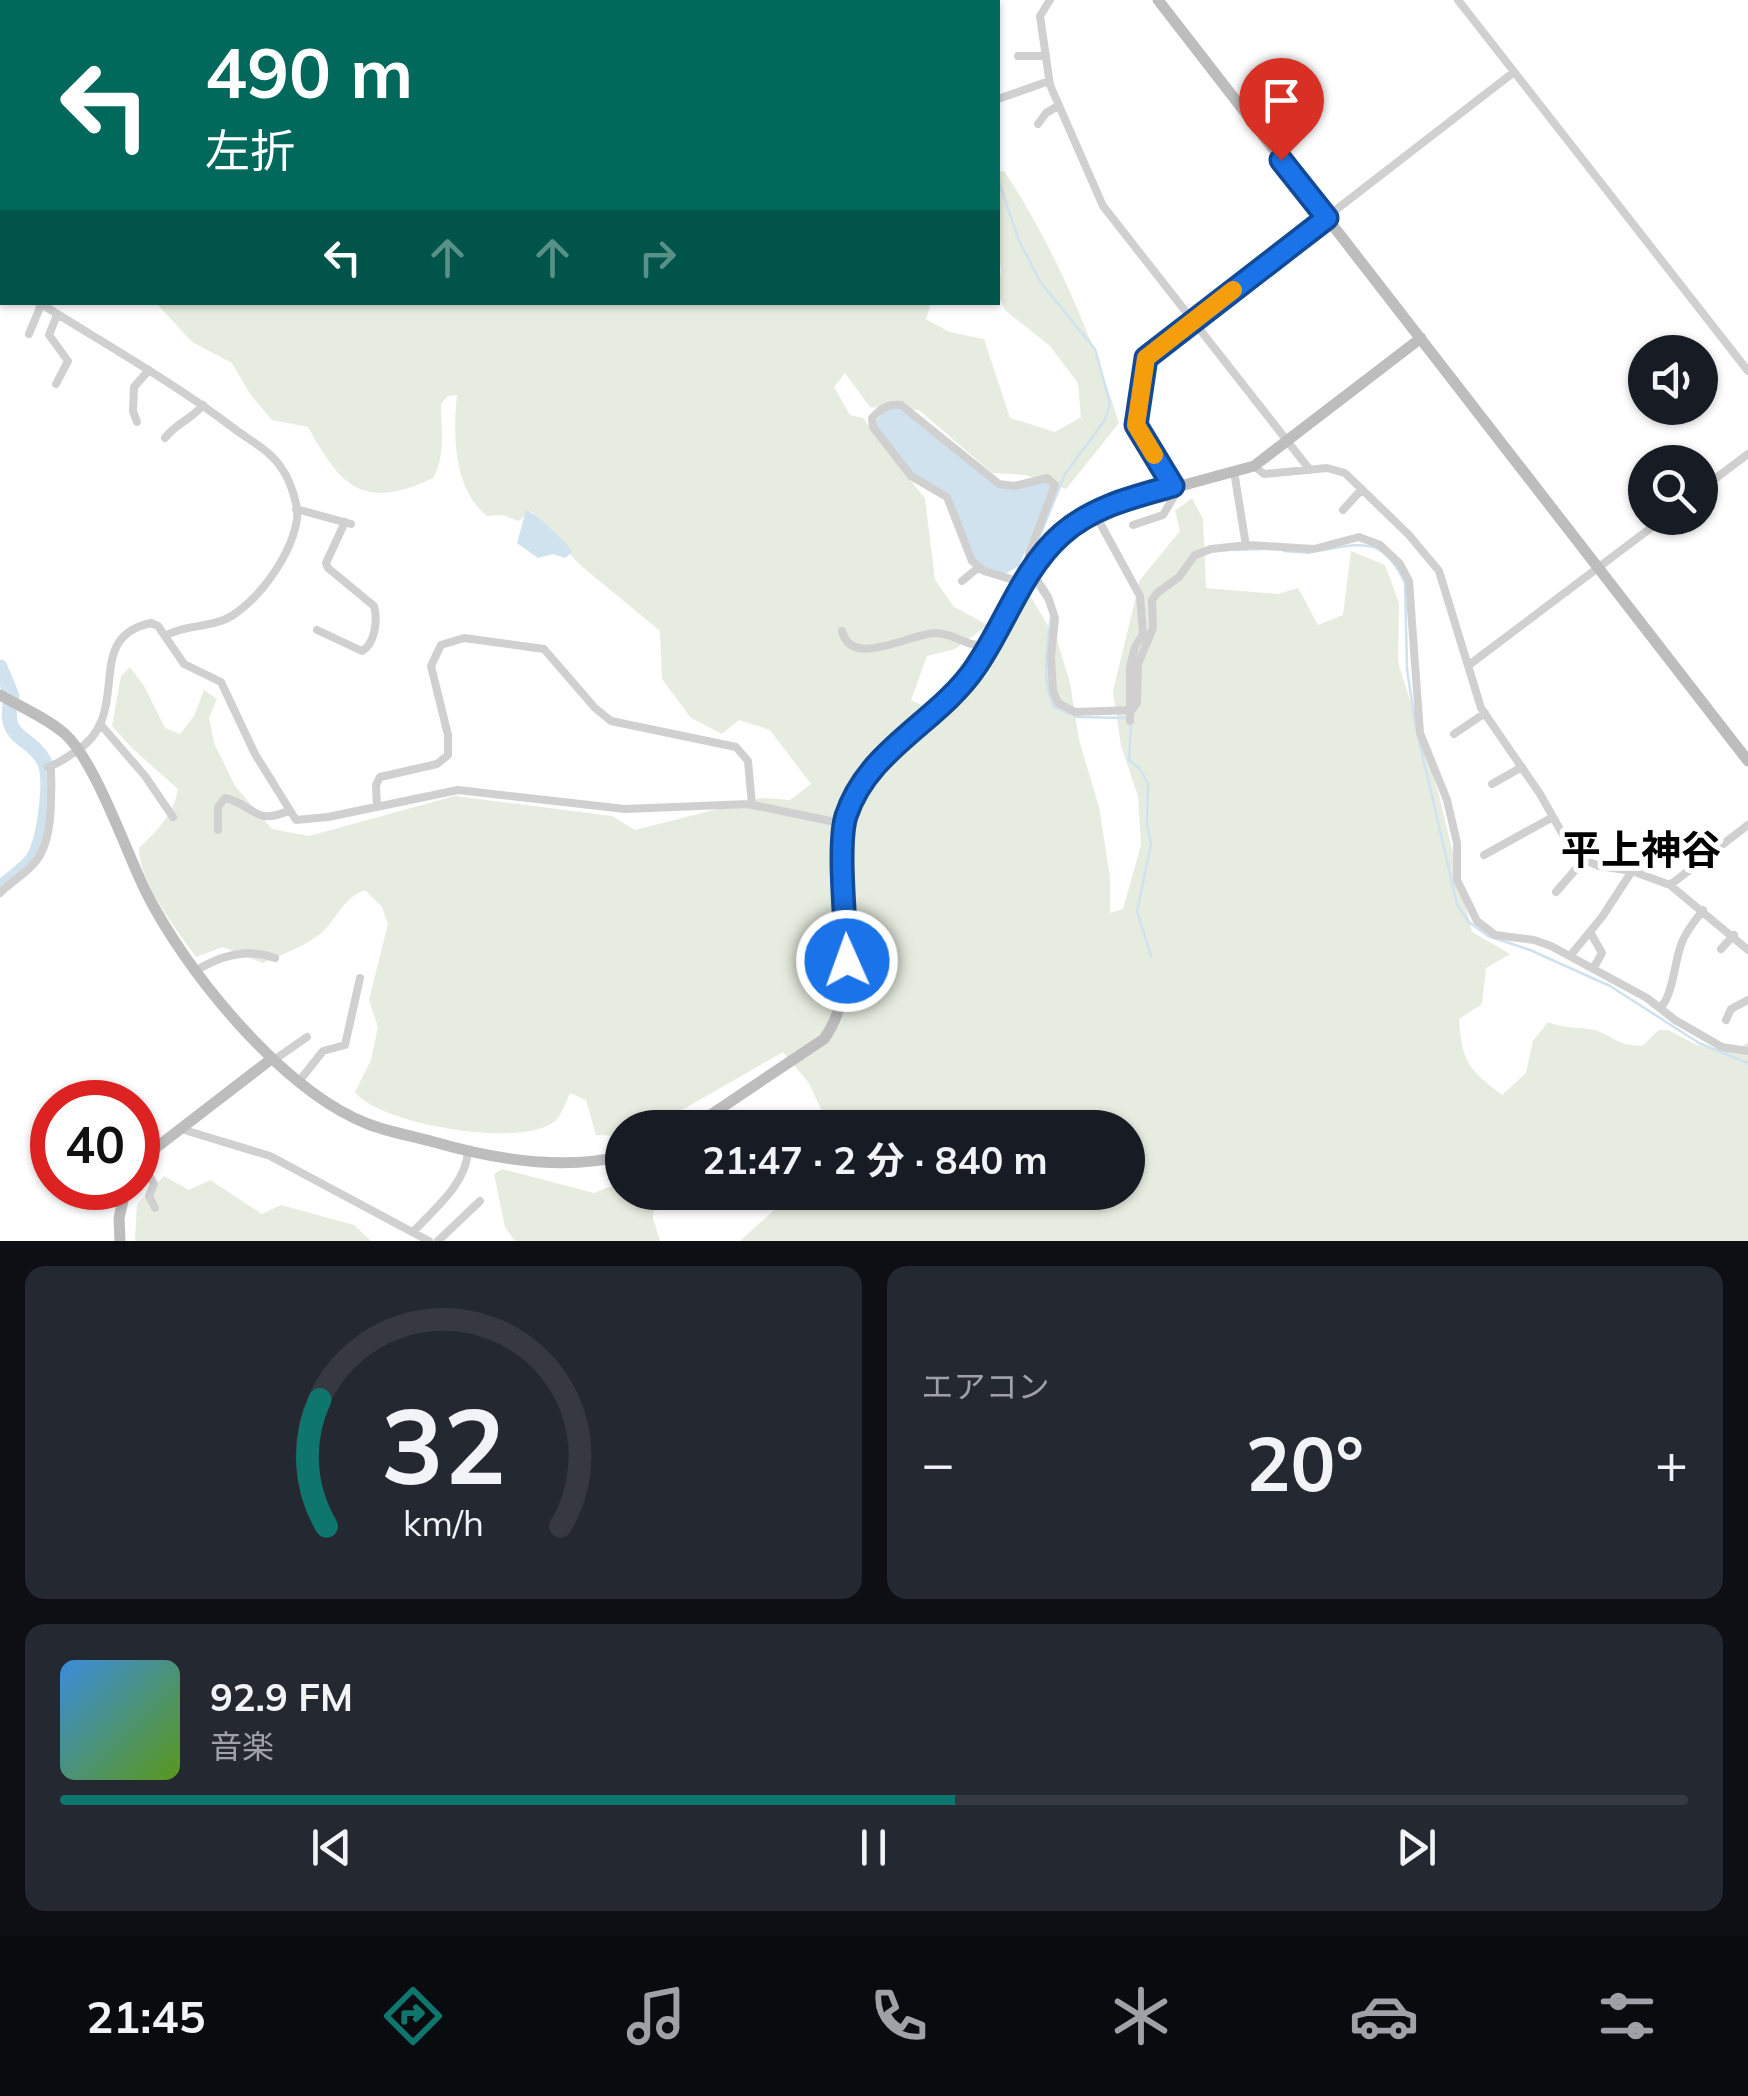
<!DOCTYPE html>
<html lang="ja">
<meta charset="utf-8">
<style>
:root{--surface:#171b24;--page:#242831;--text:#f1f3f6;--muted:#9ea1a6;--line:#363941;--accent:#0f766e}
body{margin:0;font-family:Mulish,"Noto Sans JP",sans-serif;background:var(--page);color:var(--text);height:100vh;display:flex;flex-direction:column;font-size:38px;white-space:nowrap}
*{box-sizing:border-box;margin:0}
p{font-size:32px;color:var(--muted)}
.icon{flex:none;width:55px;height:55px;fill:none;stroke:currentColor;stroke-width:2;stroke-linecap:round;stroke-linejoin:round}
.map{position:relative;height:1241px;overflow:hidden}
.drawer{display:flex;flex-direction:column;gap:25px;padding:25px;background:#0d0f14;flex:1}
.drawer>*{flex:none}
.hud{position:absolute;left:0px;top:0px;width:1000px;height:305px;box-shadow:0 2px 8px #0004;background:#00695c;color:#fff;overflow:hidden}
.buttons{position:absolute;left:1628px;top:335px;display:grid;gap:20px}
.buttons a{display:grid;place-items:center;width:90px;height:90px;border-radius:50%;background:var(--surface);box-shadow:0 2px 8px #0004;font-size:50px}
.speed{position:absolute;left:30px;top:1080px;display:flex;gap:20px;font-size:50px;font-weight:700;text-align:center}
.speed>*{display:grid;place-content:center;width:130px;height:130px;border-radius:50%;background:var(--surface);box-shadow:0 2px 8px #0004;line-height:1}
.speed .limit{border:15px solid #d22;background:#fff;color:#111}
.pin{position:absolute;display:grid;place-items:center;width:85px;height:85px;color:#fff;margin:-102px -42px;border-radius:50% 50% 50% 0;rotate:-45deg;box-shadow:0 0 10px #0007}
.pin .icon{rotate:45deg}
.me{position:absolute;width:110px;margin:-55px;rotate:358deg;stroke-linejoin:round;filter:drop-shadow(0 0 8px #0008)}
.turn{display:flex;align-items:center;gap:35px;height:210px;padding:0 40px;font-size:45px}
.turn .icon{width:130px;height:130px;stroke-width:2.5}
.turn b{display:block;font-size:70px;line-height:85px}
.lanes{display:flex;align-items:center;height:95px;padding:0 40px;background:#0003;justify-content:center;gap:50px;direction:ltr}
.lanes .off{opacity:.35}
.big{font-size:75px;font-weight:700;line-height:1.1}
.drawer .widget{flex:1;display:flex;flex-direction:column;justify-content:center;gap:15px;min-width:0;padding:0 35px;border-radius:20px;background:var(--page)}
.drawer .dial{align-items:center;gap:0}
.dial svg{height:260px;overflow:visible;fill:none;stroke:var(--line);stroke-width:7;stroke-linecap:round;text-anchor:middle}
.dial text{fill:var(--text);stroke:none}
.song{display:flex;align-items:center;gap:30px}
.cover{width:120px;height:120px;border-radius:15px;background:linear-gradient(135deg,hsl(210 70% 55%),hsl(90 70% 35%))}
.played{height:10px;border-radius:5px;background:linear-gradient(90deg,var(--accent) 55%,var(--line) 55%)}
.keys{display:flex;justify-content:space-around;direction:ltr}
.heat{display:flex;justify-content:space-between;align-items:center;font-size:55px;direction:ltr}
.drawer .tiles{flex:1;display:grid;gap:25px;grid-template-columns:1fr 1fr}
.widget:last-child{grid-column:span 2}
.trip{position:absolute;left:605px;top:1110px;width:540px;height:100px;border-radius:50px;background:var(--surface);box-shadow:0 2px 8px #0004;font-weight:700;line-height:100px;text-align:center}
.dock{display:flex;height:160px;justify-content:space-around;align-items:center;background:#090b0e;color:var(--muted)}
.dock .icon{width:70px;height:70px}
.dock .active{color:var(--accent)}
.dock b{font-size:45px;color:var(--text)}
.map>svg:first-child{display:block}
</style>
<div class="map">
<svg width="1748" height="1241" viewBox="0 0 1748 1241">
<rect width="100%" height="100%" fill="#fff"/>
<path fill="#e6ecdf" d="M0,0H856L861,2H2V206Z
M1004,171C1054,246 1092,336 1119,423L1066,489L1026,475L992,473L919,410L870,407L845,373L834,387L850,415L863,418L925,499L935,580L954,607L988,625L955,649L927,656L911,700L943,715L986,676L1030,595L1058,643L1070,683L1079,740L1099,807L1110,877V913L1123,909L1141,845L1138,796L1121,746L1113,691L1140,580L1180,531L1175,511L1192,498L1203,519L1206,588L1278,594L1298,588L1318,625L1343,615L1351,551L1385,565L1399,603L1398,662L1439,795L1472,932L1510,954L1486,968L1482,1004L1459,1019C1462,1062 1468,1069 1502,1095L1526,1073L1533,1041L1548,1022C1564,1028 1573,1027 1588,1029C1608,1031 1615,1046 1642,1046L1659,1030H1668L1697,1045L1734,1052L1748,1042V1241H740L793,1193L1128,1192V1128L829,1127L809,1083L783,1052L652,1127L622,1128L621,1136L596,1135L586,1100L570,1093C566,1101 562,1114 556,1120C525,1150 378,1124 355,1092L371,1060L378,1027L369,1000L388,924L382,907L365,890C342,898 337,920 320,934C304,947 282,954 263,963L223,947L196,957C177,930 138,881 139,848C157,831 174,814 178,789L134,750L112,726L121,676L130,667L144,686L165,728L180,734L194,716L204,690L217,699L209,718L214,743L235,786L272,829L309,836L455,796L612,816L635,830L761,798L790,800L811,784L770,730L739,720L722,734L691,718L662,679L660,631L579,564L531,511L518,521L503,515L487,516C453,488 453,434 457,395L448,396L441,404C441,428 446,457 433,478C363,511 341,487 308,427L272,420L250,394L232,363L192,342L156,303H931L926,319L949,332L984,339L1010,418L1055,432L1081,417L1078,383L1050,346L1005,310L998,294L1001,270L998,248V172Z
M502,1169L594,1193L622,1182V1192L655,1193L653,1218L660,1241H515L505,1227L494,1174Z
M164,1176L189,1190L210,1180L262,1214L281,1205L354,1225L371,1241H135L137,1204Z"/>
<path fill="#cfe2ee" d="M900,408L998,487L1014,489L1047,481L1052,485L1019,566L1005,574L985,568L974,559L950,494L913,474L874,423L887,409Z
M526,510C537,514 566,541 572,552L565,558L553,554L538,558L517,543Z"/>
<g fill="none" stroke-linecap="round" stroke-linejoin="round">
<path stroke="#cfe2ee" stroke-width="2.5" d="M956,2L957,0
M998,179L1019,241L1041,283L1095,349L1110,403L1105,420L1065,474L1037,543
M1234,550L1261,549
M1284,551L1310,553
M1318,551C1361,544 1382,534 1405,583L1407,669L1416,729
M1036,585L1045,599
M1051,616C1048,646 1040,679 1054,707L1078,717L1126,718
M1131,725L1129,760L1140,769L1148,784L1147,824L1151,845L1137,911L1151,956
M1418,736L1457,904L1469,922L1488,936L1530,950L1610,986L1699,1043L1748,1063"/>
<path stroke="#cfe2ee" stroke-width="15" d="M0,667L12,696C0,741 30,734 44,761C53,779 44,837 35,855C28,868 11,878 0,888"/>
<path stroke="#d0d0d0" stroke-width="8" d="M1050,0L1040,16L1050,85L1103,206L1310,470
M1458,0L1748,371
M950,2V0
M1018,56H1043
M998,99L1049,81
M1038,124L1046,113L1058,106
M0,289H2
M38,302C105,344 173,382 236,430C251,441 272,452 282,469C290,480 299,506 297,519C292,553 263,594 236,613C215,629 187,623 165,636
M29,334L41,305
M56,384L68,361L49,335L57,315
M137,422L133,411L134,387L149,370
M165,438C175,424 192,419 203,405
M1254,466L1264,474L1327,468L1345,473L1409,535L1439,571L1481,708L1540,794L1575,856L1599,866L1632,871L1670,885L1748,950
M1234,471L1246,546
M1700,490L1748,454
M296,509L351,524
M1343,510L1362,489
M1100,523L1140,596L1143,634L1135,647L1130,667V721
M1133,525L1163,515L1176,493L1136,425L1147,356L1514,72
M962,581L979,567
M1024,583L984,571L972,561L947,497L911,476L873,427L872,418C881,409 888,403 901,405L999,484L1014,486L1047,478L1055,485L1029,553L1028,566L1048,597L1055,618L1051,657L1053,691L1058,703L1075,712L1132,710L1137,703L1138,664L1153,628L1152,600L1157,593L1179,577L1195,555L1211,549L1249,545L1314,549L1359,537L1380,545L1400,564L1409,581L1420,733L1447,800L1457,843V880L1477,921L1495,935L1534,940L1551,946L1647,998L1675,1020L1722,1047L1748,1051
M317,630L362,651C375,644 378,620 374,606L328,568L326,563L345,522
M842,631C851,669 909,634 935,633C957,633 965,649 989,644
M1469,665L1664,518
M101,725L145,776L173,817
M1454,734L1485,713
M48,767C58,764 65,758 75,752C136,714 80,638 151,623L158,626L184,664L221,682L255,754L296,820L328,817L458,790L625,809L748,804L845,824
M1492,784L1522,767
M377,807L376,785L380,777L437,764L448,755V735L431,666L441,645L464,638L544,649L595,708L611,721L736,747L748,761L752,805
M218,830V807L225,798C255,805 254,826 288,811
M1484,855L1553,817
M1670,885L1748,825
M1556,892L1583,861
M0,893C11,881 27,873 36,861C54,839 51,794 51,768
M1590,932L1602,953L1593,969
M1721,949L1734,935
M1570,956L1602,917L1632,871
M197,970C220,956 248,948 275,958
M1660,1008C1673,996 1674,964 1681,945C1685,932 1695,921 1703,910
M1726,1020L1731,1009L1748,1000
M274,1060L307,1037
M300,1080L323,1051L345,1045L360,978
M181,1129L270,1156L429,1241
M141,1161L154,1184L149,1196L155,1208
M413,1232C435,1208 466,1184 468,1151
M438,1241L480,1201"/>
<path stroke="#bdbdbd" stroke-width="11" d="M1158,0L1748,761
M0,695C21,707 47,718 65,734C95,761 126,851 145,890C185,971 283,1091 368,1124C389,1132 412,1136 434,1142C493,1159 562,1171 622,1156
M691,1128L824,1039C861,988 845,898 844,838L846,818L864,780L884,755L929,716L975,668L1030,573L1061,535L1103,507L1254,466L1421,338
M138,1166L157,1147L270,1060
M120,1241L119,1218L126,1188"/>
</g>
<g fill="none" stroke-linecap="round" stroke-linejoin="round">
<defs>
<path id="route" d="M847,961C846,927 837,845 846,816C868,749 937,723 975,668C1005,625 1022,569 1062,534C1094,506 1134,497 1173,486L1136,425L1146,358L1327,218L1281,160"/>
</defs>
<use href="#route" stroke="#114b97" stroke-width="25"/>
<use href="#route" stroke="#1a73e8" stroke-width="18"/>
<path stroke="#f59e0b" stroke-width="18" d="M1154,455L1136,425L1146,358L1233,290"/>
</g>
<g text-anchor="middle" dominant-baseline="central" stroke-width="10" stroke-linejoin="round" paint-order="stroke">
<g font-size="40" font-weight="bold" fill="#000" stroke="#fff">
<text x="1641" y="849">平上神谷</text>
</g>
</g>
</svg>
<div class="buttons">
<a><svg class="icon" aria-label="sound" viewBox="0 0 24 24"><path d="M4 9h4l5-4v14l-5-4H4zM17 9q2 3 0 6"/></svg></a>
<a><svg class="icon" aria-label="search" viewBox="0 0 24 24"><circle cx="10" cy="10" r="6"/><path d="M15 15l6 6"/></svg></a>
</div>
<div class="speed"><div class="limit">40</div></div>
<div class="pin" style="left:1281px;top:160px;background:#d93025"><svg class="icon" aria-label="arrive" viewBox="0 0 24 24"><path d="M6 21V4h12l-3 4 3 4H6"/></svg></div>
<svg class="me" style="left:847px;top:961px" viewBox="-20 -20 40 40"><circle r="17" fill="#1a73e8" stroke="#fff" stroke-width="3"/><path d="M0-11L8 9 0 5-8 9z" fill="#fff"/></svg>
<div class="trip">21:47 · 2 分 · 840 m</div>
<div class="hud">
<div class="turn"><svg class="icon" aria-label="left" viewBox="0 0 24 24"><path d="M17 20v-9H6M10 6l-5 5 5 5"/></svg><div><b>490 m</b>左折</div></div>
<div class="lanes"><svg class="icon" aria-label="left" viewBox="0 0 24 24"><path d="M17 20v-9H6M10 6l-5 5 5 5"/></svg><svg class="icon off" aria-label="ahead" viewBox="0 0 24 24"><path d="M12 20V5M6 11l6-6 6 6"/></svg><svg class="icon off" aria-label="ahead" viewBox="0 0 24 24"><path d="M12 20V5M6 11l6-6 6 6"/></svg><svg class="icon off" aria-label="right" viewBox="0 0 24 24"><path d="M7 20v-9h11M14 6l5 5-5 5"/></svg></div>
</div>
</div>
<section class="drawer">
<div class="tiles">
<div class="widget dial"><svg viewBox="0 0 100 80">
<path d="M14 69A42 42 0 1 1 86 69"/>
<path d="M14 69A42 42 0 0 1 12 30" stroke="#0f766e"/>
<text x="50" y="56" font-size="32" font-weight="700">32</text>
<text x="50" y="72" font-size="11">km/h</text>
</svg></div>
<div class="widget"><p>エアコン</p>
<div class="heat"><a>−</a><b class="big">20°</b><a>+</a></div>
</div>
<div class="widget">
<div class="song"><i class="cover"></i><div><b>92.9 FM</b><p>音楽</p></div></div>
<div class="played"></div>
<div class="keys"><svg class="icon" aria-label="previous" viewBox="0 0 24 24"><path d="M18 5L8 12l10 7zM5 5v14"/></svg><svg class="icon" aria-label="pause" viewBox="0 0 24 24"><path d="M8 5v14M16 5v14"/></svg><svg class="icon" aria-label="next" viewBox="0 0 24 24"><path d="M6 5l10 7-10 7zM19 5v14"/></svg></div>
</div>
</div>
</section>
<nav class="dock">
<b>21:45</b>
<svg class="icon active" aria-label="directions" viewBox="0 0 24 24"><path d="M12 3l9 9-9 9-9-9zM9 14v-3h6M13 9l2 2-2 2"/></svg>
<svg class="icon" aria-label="music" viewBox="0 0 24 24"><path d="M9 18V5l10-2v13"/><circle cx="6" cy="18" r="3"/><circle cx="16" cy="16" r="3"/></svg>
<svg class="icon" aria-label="phone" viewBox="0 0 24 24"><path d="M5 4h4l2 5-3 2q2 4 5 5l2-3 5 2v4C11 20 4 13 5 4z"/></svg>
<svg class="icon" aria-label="climate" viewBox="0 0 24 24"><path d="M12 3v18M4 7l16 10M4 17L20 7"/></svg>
<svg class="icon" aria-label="car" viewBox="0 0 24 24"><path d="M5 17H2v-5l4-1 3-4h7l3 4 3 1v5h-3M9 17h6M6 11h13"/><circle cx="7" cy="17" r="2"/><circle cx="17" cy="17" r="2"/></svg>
<svg class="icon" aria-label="filters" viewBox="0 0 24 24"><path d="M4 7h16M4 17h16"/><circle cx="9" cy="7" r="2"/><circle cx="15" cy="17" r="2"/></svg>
</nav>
